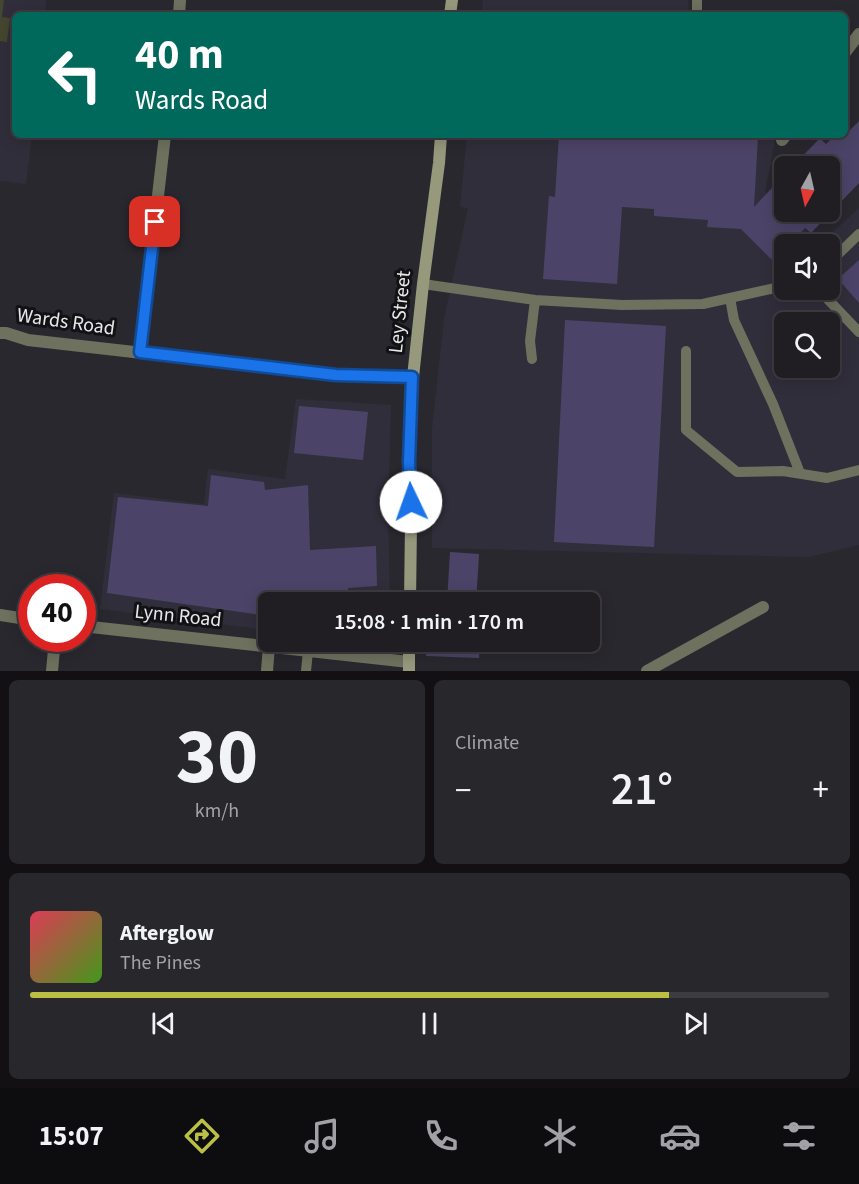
<!DOCTYPE html>
<meta charset="utf-8">
<style>
:root{--surface:#201e23;--page:#28272b;--text:#f1f3f6;--muted:#a2a2a6;--line:#3d3c41;--accent:#bbc045}
body{margin:0;font-family:"Source Sans 3",sans-serif;background:var(--page);color:var(--text);height:100vh;display:flex;flex-direction:column;font-size:22px;white-space:nowrap}
*{box-sizing:border-box;margin:0}
p{font-size:20px;color:var(--muted)}
.icon{flex:none;width:33px;height:33px;fill:none;stroke:currentColor;stroke-width:2;stroke-linecap:round;stroke-linejoin:round}
.map{position:relative;height:671px;overflow:hidden}
.side{display:flex;flex-direction:column;gap:9px;padding:9px;background:#121013;flex:1}
.side>*{flex:none}
.banner{position:absolute;left:12px;top:12px;width:836px;height:126px;border-radius:9px;box-shadow:0 3px 15px #0003,0 0 0 2px var(--line);background:#00695c;color:#fff;overflow:hidden}
.needle{width:39px;rotate:188deg}
.tools{position:absolute;left:774px;top:156px;display:grid;gap:12px}
.tools a{display:grid;place-items:center;width:66px;height:66px;border-radius:9px;background:var(--surface);box-shadow:0 3px 15px #0003,0 0 0 2px var(--line);font-size:30px}
.speed{position:absolute;left:18px;top:574px;display:flex;gap:12px;font-size:30px;font-weight:700;text-align:center}
.speed>*{display:grid;place-content:center;width:78px;height:78px;border-radius:50%;background:var(--surface);box-shadow:0 3px 15px #0003,0 0 0 2px var(--line);line-height:1}
.speed .limit{border:9px solid #d22;background:#fff;color:#111}
.pin{position:absolute;display:grid;place-items:center;width:51px;height:51px;color:#fff;margin:-26px;border-radius:12px;box-shadow:0 3px 9px #0006}
.me{position:absolute;width:66px;margin:-33px;rotate:357deg;stroke-linejoin:round;filter:drop-shadow(0 0 4px #0008)}
.turn{display:flex;align-items:center;gap:21px;height:126px;padding:0 24px;font-size:27px}
.turn .icon{width:78px;height:78px;stroke-width:2.5}
.turn b{display:block;font-size:42px;line-height:51px}
.big{font-size:45px;font-weight:600;line-height:1.1}
.side .widget{flex:1;display:flex;flex-direction:column;justify-content:center;gap:9px;min-width:0;padding:0 21px;border-radius:9px;background:var(--page)}
.side .dial{align-items:center;gap:0}
.dial b{font-size:78px;line-height:1}
.song{display:flex;align-items:center;gap:18px}
.cover{width:72px;height:72px;border-radius:9px;background:linear-gradient(135deg,hsl(350 70% 55%),hsl(100 70% 35%))}
.played{height:6px;border-radius:3px;background:linear-gradient(90deg,var(--accent) 80%,var(--line) 80%)}
.keys{display:flex;justify-content:space-around;direction:ltr}
.heat{display:flex;justify-content:space-between;align-items:center;font-size:33px;direction:ltr}
.side .tiles{flex:1;display:grid;gap:9px;grid-template-columns:1fr 1fr}
.widget:last-child{grid-column:span 2}
.trip{position:absolute;left:258px;top:592px;width:342px;height:60px;border-radius:9px;background:var(--surface);box-shadow:0 3px 15px #0003,0 0 0 2px var(--line);font-weight:600;line-height:60px;text-align:center}
.menu{display:flex;height:96px;justify-content:space-around;align-items:center;background:#0d0c0e;color:var(--muted)}
.menu .icon{width:42px;height:42px}
.menu .active{color:var(--accent)}
.menu b{font-size:27px;color:var(--text)}
.map>svg:first-child{display:block}
</style>
<div class="map">
<svg width="859" height="671" viewBox="0 0 859 671">
<rect width="100%" height="100%" fill="#2a282f"/>
<path fill="#312e3b" fill-rule="evenodd" d="M0,0H46L45,15H15V135H32L26,184L0,181Z
M483,0H688L689,15H481Z
M467,135H745L758,136L760,135H776L765,192L784,212L821,243L859,208V545L809,557L432,548V429L444,319L468,208L460,207ZM784,244H830V290H784ZM784,322H830V368H784Z
M296,399L391,405L388,514L390,603H268V630L100,609L114,493L204,504L208,469L285,479Z"/>
<path fill="#45462f" d="M0,0H4L2,17L10,18L7,42L0,41Z"/>
<path fill="#4c4468" d="M859,121V183L811,233L805,228L789,244H784V249L773,261L741,229L707,227L708,220L654,216V209L622,207L617,284L543,279L549,196L555,197L559,135H741L758,136L754,207L784,175V212H830V166H793L820,138L826,144L835,135H844V126L849,131Z
M859,260V303L838,279Z
M565,320L666,326L654,547L554,542Z
M299,406L368,412L363,460L294,453Z
M211,475L264,482L265,490L308,485L310,550L376,546L377,586L348,588V603H268V616L107,593L118,497L208,506Z
M450,552L479,554L476,603H447Z
M427,642H480L479,658L426,656Z"/>
<g fill="none" stroke-linecap="round" stroke-linejoin="round">
<path stroke="#6f715f" stroke-width="10" d="M697,0V15
M830,262L859,234
M423,284L535,300L622,305L703,304L784,286
M819,290L859,332
M730,298L734,320L773,404L800,473
M686,351V430L737,472L783,471L827,478L859,470
M532,359L530,341L535,300
M306,671L308,651"/>
<path stroke="#6f715f" stroke-width="12" d="M179,15L180,0
M844,54L859,34
M782,140L786,135
M0,333H6L28,340L336,375L413,377
M140,352L165,135
M0,615L32,620
M82,626L409,662
M52,671L55,639
M267,671L269,646
M647,671L763,607"/>
<path stroke="#97997d" stroke-width="12" d="M450,15L452,0
M410,603L411,522L409,463L413,377L423,284L439,163L441,135
M409,642V671"/>
</g>
<g fill="none" stroke-linecap="round" stroke-linejoin="round">
<defs>
<path id="route" d="M155,222L140,352L336,375L412,377L409,462L411,502"/>
</defs>
<use href="#route" stroke="#114b97" stroke-width="15"/>
<use href="#route" stroke="#1a73e8" stroke-width="10"/>
</g>
<g text-anchor="middle" dominant-baseline="central" stroke-width="6" stroke-linejoin="round" paint-order="stroke">
<g font-size="20" fill="#e8e7ec" stroke="#121215">
<text transform="translate(400 312) rotate(-84)">Ley Street</text>
<text transform="translate(66 322) rotate(8)">Wards Road</text>
<text transform="translate(178 616) rotate(6)">Lynn Road</text>
</g>
</g>
</svg>
<div class="tools">
<a><svg class="needle" viewBox="-14 -14 28 28"><path d="M0-13l5 13h-10z" fill="#e53935"/><path d="M0 13l5-13h-10z" fill="#a2a2a6"/></svg></a>
<a><svg class="icon" aria-label="sound" viewBox="0 0 24 24"><path d="M4 9h4l5-4v14l-5-4H4zM17 9q2 3 0 6"/></svg></a>
<a><svg class="icon" aria-label="search" viewBox="0 0 24 24"><circle cx="10" cy="10" r="6"/><path d="M15 15l6 6"/></svg></a>
</div>
<div class="speed"><div class="limit">40</div></div>
<div class="pin" style="left:155px;top:222px;background:#d93025"><svg class="icon" aria-label="arrive" viewBox="0 0 24 24"><path d="M6 21V4h12l-3 4 3 4H6"/></svg></div>
<svg class="me" style="left:411px;top:502px" viewBox="-20 -20 40 40"><circle r="19" fill="#fff"/><path d="M0-13L10 11 0 6-10 11z" fill="#1a73e8"/></svg>
<div class="trip">15:08 · 1 min · 170 m</div>
<div class="banner">
<div class="turn"><svg class="icon" aria-label="left" viewBox="0 0 24 24"><path d="M17 20v-9H6M10 6l-5 5 5 5"/></svg><div><b>40 m</b>Wards Road</div></div>
</div>
</div>
<section class="side">
<div class="tiles">
<div class="widget dial"><b>30</b><p>km/h</p></div>
<div class="widget"><p>Climate</p>
<div class="heat"><a>−</a><b class="big">21°</b><a>+</a></div>
</div>
<div class="widget">
<div class="song"><i class="cover"></i><div><b>Afterglow</b><p>The Pines</p></div></div>
<div class="played"></div>
<div class="keys"><svg class="icon" aria-label="previous" viewBox="0 0 24 24"><path d="M18 5L8 12l10 7zM5 5v14"/></svg><svg class="icon" aria-label="pause" viewBox="0 0 24 24"><path d="M8 5v14M16 5v14"/></svg><svg class="icon" aria-label="next" viewBox="0 0 24 24"><path d="M6 5l10 7-10 7zM19 5v14"/></svg></div>
</div>
</div>
</section>
<nav class="menu">
<b>15:07</b>
<svg class="icon active" aria-label="directions" viewBox="0 0 24 24"><path d="M12 3l9 9-9 9-9-9zM9 14v-3h6M13 9l2 2-2 2"/></svg>
<svg class="icon" aria-label="music" viewBox="0 0 24 24"><path d="M9 18V5l10-2v13"/><circle cx="6" cy="18" r="3"/><circle cx="16" cy="16" r="3"/></svg>
<svg class="icon" aria-label="phone" viewBox="0 0 24 24"><path d="M5 4h4l2 5-3 2q2 4 5 5l2-3 5 2v4C11 20 4 13 5 4z"/></svg>
<svg class="icon" aria-label="climate" viewBox="0 0 24 24"><path d="M12 3v18M4 7l16 10M4 17L20 7"/></svg>
<svg class="icon" aria-label="car" viewBox="0 0 24 24"><path d="M5 17H2v-5l4-1 3-4h7l3 4 3 1v5h-3M9 17h6M6 11h13"/><circle cx="7" cy="17" r="2"/><circle cx="17" cy="17" r="2"/></svg>
<svg class="icon" aria-label="filters" viewBox="0 0 24 24"><path d="M4 7h16M4 17h16"/><circle cx="9" cy="7" r="2"/><circle cx="15" cy="17" r="2"/></svg>
</nav>
